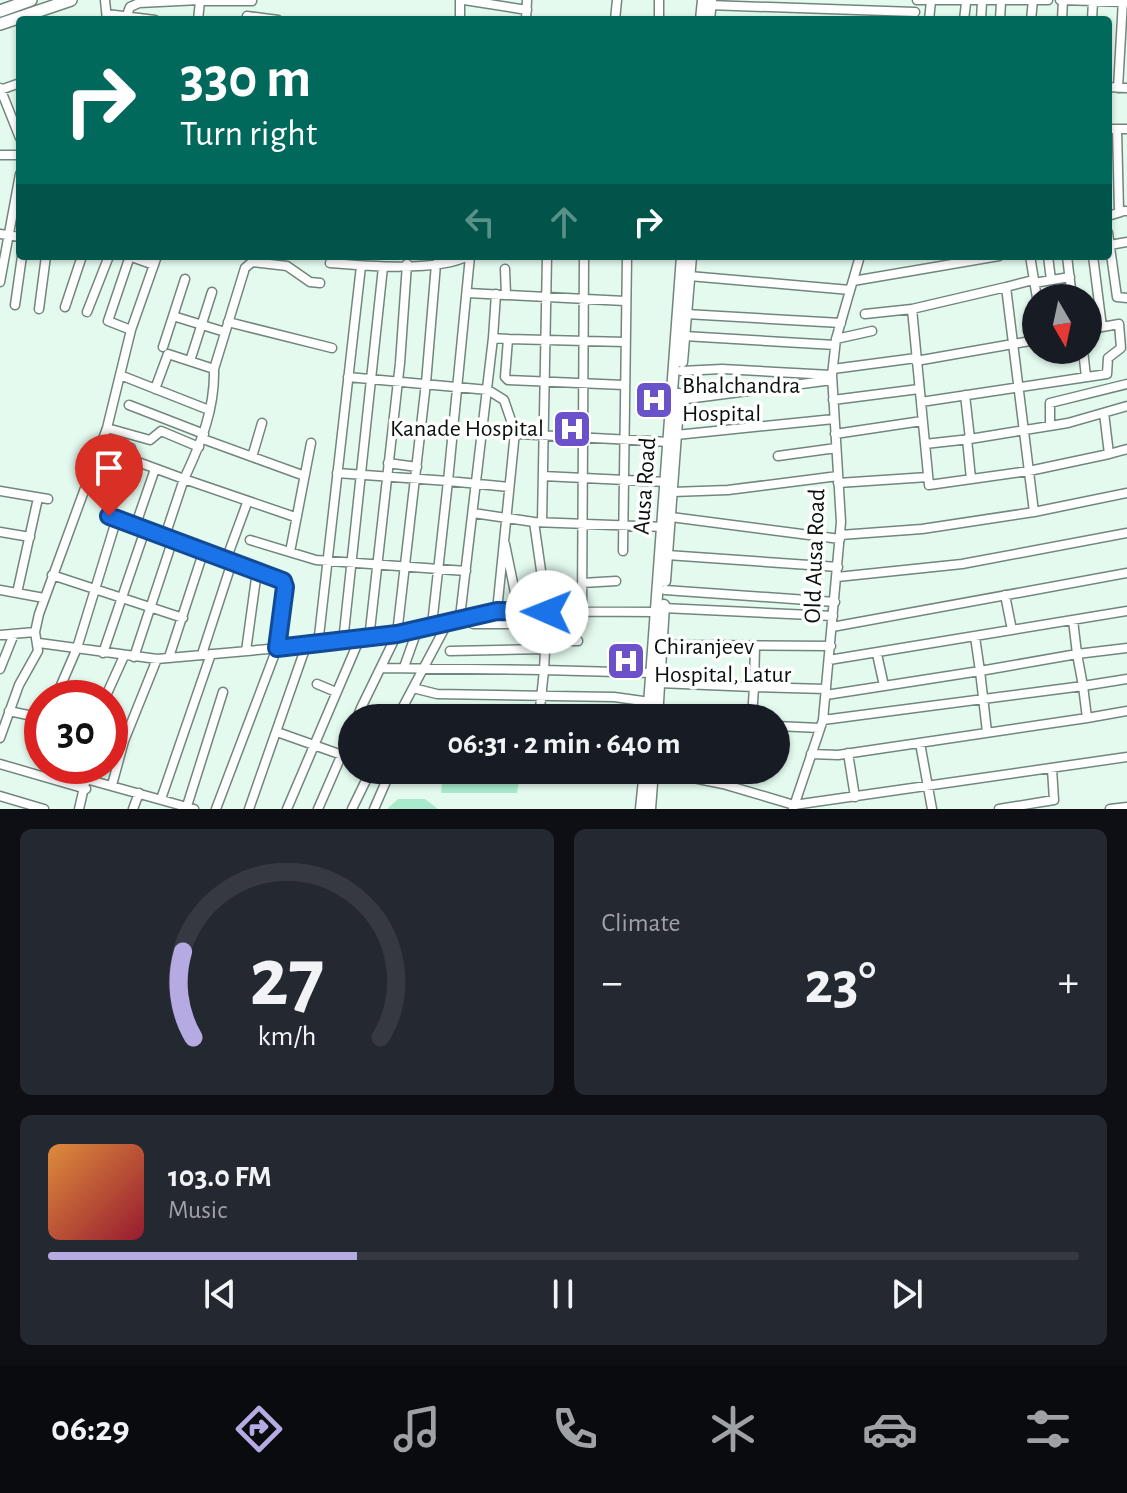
<!DOCTYPE html>
<meta charset="utf-8">
<style>
:root{--surface:#171b24;--page:#242831;--text:#f1f3f6;--muted:#9ea1a6;--line:#363941;--accent:#b5aae2}
body{margin:0;font-family:"Alegreya Sans",sans-serif;background:var(--page);color:var(--text);height:100vh;display:flex;flex-direction:column;font-size:30px;white-space:nowrap}
*{box-sizing:border-box;margin:0}
p{font-size:26px;color:var(--muted)}
.icon{flex:none;width:44px;height:44px;fill:none;stroke:currentColor;stroke-width:2;stroke-linecap:round;stroke-linejoin:round}
.map{position:relative;height:809px;overflow:hidden}
.sheet{display:flex;flex-direction:column;gap:20px;padding:20px;background:#0d0f14;flex:1}
.sheet>*{flex:none}
.banner{position:absolute;left:16px;top:16px;width:1096px;height:244px;border-radius:8px;box-shadow:0 2px 6px #0004;background:#00695c;color:#fff;overflow:hidden}
.needle{width:52px;rotate:171deg}
.tools{position:absolute;left:1022px;top:284px;display:grid;gap:16px}
.tools a{display:grid;place-items:center;width:80px;height:80px;border-radius:50%;background:var(--surface);box-shadow:0 2px 6px #0004;font-size:40px}
.speed{position:absolute;left:24px;top:680px;display:flex;gap:16px;font-size:40px;font-weight:700;text-align:center}
.speed>*{display:grid;place-content:center;width:104px;height:104px;border-radius:50%;background:var(--surface);box-shadow:0 2px 6px #0004;line-height:1}
.speed .limit{border:12px solid #d22;background:#fff;color:#111}
.pin{position:absolute;display:grid;place-items:center;width:68px;height:68px;color:#fff;margin:-82px -34px;border-radius:50% 50% 50% 0;rotate:-45deg;box-shadow:0 0 8px #0007}
.pin .icon{rotate:45deg}
.me{position:absolute;width:88px;margin:-44px;rotate:271deg;stroke-linejoin:round;filter:drop-shadow(0 0 6px #0008)}
.turn{display:flex;align-items:center;gap:28px;height:168px;padding:0 32px;font-size:36px}
.turn .icon{width:104px;height:104px;stroke-width:2.5}
.turn b{display:block;font-size:56px;line-height:68px}
.lanes{display:flex;align-items:center;height:76px;padding:0 32px;background:#0003;justify-content:center;gap:40px;direction:ltr}
.lanes .off{opacity:.35}
.big{font-size:60px;font-weight:600;line-height:1.1}
.sheet .widget{flex:1;display:flex;flex-direction:column;justify-content:center;gap:12px;min-width:0;padding:0 28px;border-radius:12px;background:var(--page)}
.sheet .dial{align-items:center;gap:0}
.dial svg{height:208px;overflow:visible;fill:none;stroke:var(--line);stroke-width:7;stroke-linecap:round;text-anchor:middle}
.dial text{fill:var(--text);stroke:none}
.song{display:flex;align-items:center;gap:24px}
.cover{width:96px;height:96px;border-radius:12px;background:linear-gradient(135deg,hsl(30 70% 55%),hsl(350 70% 35%))}
.played{height:8px;border-radius:4px;background:linear-gradient(90deg,var(--accent) 30%,var(--line) 30%)}
.keys{display:flex;justify-content:space-around;direction:ltr}
.heat{display:flex;justify-content:space-between;align-items:center;font-size:44px;direction:ltr}
.sheet .tiles{flex:1;display:grid;gap:20px;grid-template-columns:1fr 1fr}
.widget:last-child{grid-column:span 2}
.trip{position:absolute;left:338px;top:704px;width:452px;height:80px;border-radius:40px;background:var(--surface);box-shadow:0 2px 6px #0004;font-weight:600;line-height:80px;text-align:center}
.menu{display:flex;height:128px;justify-content:space-around;align-items:center;background:#090b0e;color:var(--muted)}
.menu .icon{width:56px;height:56px}
.menu .on{color:var(--accent)}
.menu b{font-size:36px;color:var(--text)}
.map>svg:first-child{display:block}
</style>
<div class="map">
<svg width="1127" height="809" viewBox="0 0 1127 809">
<rect width="100%" height="100%" fill="#e4faef"/>
<path fill="#a8eacb" d="M443,770H521L517,793H441Z
M398,799H425L438,809H387Z"/>
<g fill="none" stroke-linecap="round" stroke-linejoin="round">
<defs>
<path id="minor" d="M105,0L107,20
M464,0L527,10
M659,0V20
M917,0H1048
M1060,0L1127,2
M708,5L915,12
M107,14L155,20
M127,15L130,7L139,3L200,0
M247,16L278,20
M198,20L200,1H252
M460,20V0
M526,20L527,0
M615,20L617,0
M929,20L931,1
M964,20L966,3
M981,20L982,2
M1000,20L1001,2
M1031,20L1033,0
M1062,20L1063,0
M1092,20L1093,1
M1108,87L1127,88
M0,88L20,138
M1118,88L1123,0
M0,90L20,83
M1108,129H1127
M1117,129L1119,211H1127
M0,155H20
M1108,216L1121,212
M1108,233L1117,297L1127,298
M0,234L20,237
M1110,245L1127,242
M129,256L154,265
M130,256L108,321L131,330
M1030,256L1037,298
M1048,256L1051,280
M1067,256L1072,298
M330,263C365,266 438,272 468,256
M505,269L506,295
M689,276L850,290
M853,281L999,256
M0,282L20,174
M1034,283L1070,277
M468,293L625,301
M496,294L493,338L508,339
M15,305L22,256
M65,307L82,256
M39,309L46,256
M912,309L929,485L1029,471L1109,454L1104,413
M87,312L109,256
M686,314L841,323
M865,314L912,309L1006,287
M173,316L225,332
M228,322L332,348
M1088,330L1102,327L1093,256
M684,336L835,345
M836,339L872,331
M163,347L185,279
M1083,350L1086,377
M190,361L212,292
M916,361L1036,340
M214,369L245,268L252,262L287,266L310,282L320,283
M833,369L916,358
M681,371L722,369L831,375
M120,375L209,410
M348,377L488,390L504,400L515,432L519,434L669,442
M624,385L508,380L505,377L508,339L625,342
M679,400L832,380
M833,400L919,389
M921,402L1107,374L1108,358L1121,348L1119,324L1102,327
M129,405L204,434
M1050,425V403L1127,384
M107,428L150,440L161,431L199,447
M835,434L922,421
M676,435L834,419
M203,439L302,475
M967,439L971,479
M970,439L1068,423L1127,406
M925,444L970,439L965,395
M131,448L109,509L110,518L226,560
M1109,454L1127,449
M778,456L836,448
M252,457L262,423
M127,458L184,479C201,443 215,409 214,369L168,354L155,389
M388,463L417,467
M337,473L448,481L470,256
M543,476L666,482
M838,483L928,477
M0,491L48,499
M672,492L728,490L838,476
M1034,512L1127,493
M473,513L534,522L665,527
M671,517L840,539
M534,522L547,612L544,670L653,673
M542,522L547,256
M135,527L155,469
M0,532L30,537
M840,535L922,529L1034,512L1006,287L1033,280
M165,536L184,479L295,517
M250,540L316,560L466,571
M505,544L519,612
M623,551L627,256
M290,552L311,443
M667,555L838,567
M52,575L183,618
M837,577L962,564L1127,533
M582,583L616,581
M0,590L44,598
M665,590L835,602
M17,593L38,498
M1005,595L1012,630
M663,608L833,616
M497,611L656,612
M582,612L584,258
M460,617L493,338
M464,617L473,624H547
M432,625L448,481L509,487
M832,627L1127,573
M0,635L35,632
M369,639L400,363L407,264
M546,641H578
M343,642L383,267
M39,643L157,659L336,643L397,634L497,611L515,432
M318,645L361,266
M662,645L831,646
M755,646L754,687L826,689
M246,651L257,571
M450,651L546,649
M103,653L145,530
M202,654L232,562
M134,657L173,539
M169,657L203,553
M829,660L1127,611
M404,667L418,628
M381,668L544,670L539,718
M0,669L14,634
M659,683L754,687L752,718
M317,684L336,692
M884,686L980,671L975,637
M413,688L437,694L614,697L650,702
M826,695L884,686L877,654
M76,698L58,692L77,648L116,521
M105,698L124,656
M361,708L397,634L426,383L436,264
M9,711L42,718
M42,718L36,736L42,739
M357,718L361,708L397,718
M397,718L449,620
M1087,718L1127,711
M823,720L1083,686L1077,654L1127,648
M776,726L820,728
M277,732L342,755
M987,732L980,671L1077,654L1073,620
M110,737L124,741
M0,738L19,685L38,651L35,632L39,614L107,428L131,330L157,256
M920,743L932,809
M848,753L855,797
M811,754L838,755L1087,718L1083,686L1127,679
M0,764L86,789
M654,770L723,784L794,805L1127,757
M56,779L59,766
M86,779L194,809
M112,785L124,741L157,659
M0,796L44,809
M161,799L211,654
M187,806L223,692
M79,809L89,766
M133,809L139,793
M216,809L277,648L285,587L283,581L226,560L247,503
M249,809L306,646
M287,809L359,640
M318,809L352,731
M352,809L371,770
M374,809L391,770
M793,809L823,720L841,522L832,375L836,339L860,256
M999,809L1054,800L1052,769
M1110,809L1127,807"/>
<path id="major" d="M701,20L703,0
M709,20L711,0
M682,362L691,256
M665,581L679,394
M648,718L682,256
M657,718L664,605
M641,809L645,770
M650,809L653,770"/>
<path id="highway" d="M0,11L31,0
M0,24L71,0"/>
</defs>
<use href="#minor" stroke="#72867d" stroke-width="11"/>
<use href="#major" stroke="#72867d" stroke-width="13"/>
<use href="#highway" stroke="#72867d" stroke-width="14"/>
<use href="#minor" stroke="#fff" stroke-width="8"/>
<use href="#major" stroke="#fff" stroke-width="10"/>
<use href="#highway" stroke="#fff" stroke-width="11"/>
</g>
<g fill="none" stroke-linecap="round" stroke-linejoin="round">
<defs>
<path id="route" d="M109,516L283,581L285,587L277,648L397,634L497,611L547,612"/>
</defs>
<use href="#route" stroke="#114b97" stroke-width="20"/>
<use href="#route" stroke="#1a73e8" stroke-width="14"/>
</g>
<defs>
<symbol id="hospital-square" viewBox="-11 -11 22 22"><rect x="-9" y="-9" width="18" height="18" rx="4" fill="#6b51ca" stroke="#fff"/><path d="M-5-5h3v3.5h4V-5h3V5h-3V1.5h-4V5h-3Z" fill="#fff"/></symbol>
</defs>
<g fill-rule="evenodd">
<use href="#hospital-square" x="632" y="378" width="44" height="44"/>
<use href="#hospital-square" x="550" y="407" width="44" height="44"/>
<use href="#hospital-square" x="604" y="639" width="44" height="44"/>
</g>
<g text-anchor="middle" dominant-baseline="central" stroke-width="7" stroke-linejoin="round" paint-order="stroke">
<g font-size="24" fill="#09110d" stroke="#fff" text-anchor="start">
<text x="682" y="386">Bhalchandra<tspan x="682" dy="28">Hospital</tspan></text>
<text x="544" y="429" text-anchor="end">Kanade Hospital</text>
<text x="654" y="647">Chiranjeev<tspan x="654" dy="28">Hospital, Latur</tspan></text>
</g>
<g font-size="24" fill="#09110d" stroke="#fff">
<text transform="translate(645 486) rotate(-86)">Ausa Road</text>
<text transform="translate(815 556) rotate(-88)">Old Ausa Road</text>
</g>
</g>
</svg>
<div class="tools">
<a><svg class="needle" viewBox="-14 -14 28 28"><path d="M0-13l5 13h-10z" fill="#e53935"/><path d="M0 13l5-13h-10z" fill="#9ea1a6"/></svg></a>
</div>
<div class="speed"><div class="limit">30</div></div>
<div class="pin" style="left:109px;top:516px;background:#d93025"><svg class="icon" aria-label="arrive" viewBox="0 0 24 24"><path d="M6 21V4h12l-3 4 3 4H6"/></svg></div>
<svg class="me" style="left:547px;top:612px" viewBox="-20 -20 40 40"><circle r="19" fill="#fff"/><path d="M0-13L10 11 0 6-10 11z" fill="#1a73e8"/></svg>
<div class="trip">06:31 · 2 min · 640 m</div>
<div class="banner">
<div class="turn"><svg class="icon" aria-label="right" viewBox="0 0 24 24"><path d="M7 20v-9h11M14 6l5 5-5 5"/></svg><div><b>330 m</b>Turn right</div></div>
<div class="lanes"><svg class="icon off" aria-label="left" viewBox="0 0 24 24"><path d="M17 20v-9H6M10 6l-5 5 5 5"/></svg><svg class="icon off" aria-label="ahead" viewBox="0 0 24 24"><path d="M12 20V5M6 11l6-6 6 6"/></svg><svg class="icon" aria-label="right" viewBox="0 0 24 24"><path d="M7 20v-9h11M14 6l5 5-5 5"/></svg></div>
</div>
</div>
<section class="sheet">
<div class="tiles">
<div class="widget dial"><svg viewBox="0 0 100 80">
<path d="M14 69A42 42 0 1 1 86 69"/>
<path d="M14 69A42 42 0 0 1 10 36" stroke="#b5aae2"/>
<text x="50" y="56" font-size="32" font-weight="700">27</text>
<text x="50" y="72" font-size="11">km/h</text>
</svg></div>
<div class="widget"><p>Climate</p>
<div class="heat"><a>−</a><b class="big">23°</b><a>+</a></div>
</div>
<div class="widget">
<div class="song"><i class="cover"></i><div><b>103.0 FM</b><p>Music</p></div></div>
<div class="played"></div>
<div class="keys"><svg class="icon" aria-label="previous" viewBox="0 0 24 24"><path d="M18 5L8 12l10 7zM5 5v14"/></svg><svg class="icon" aria-label="pause" viewBox="0 0 24 24"><path d="M8 5v14M16 5v14"/></svg><svg class="icon" aria-label="next" viewBox="0 0 24 24"><path d="M6 5l10 7-10 7zM19 5v14"/></svg></div>
</div>
</div>
</section>
<nav class="menu">
<b>06:29</b>
<svg class="icon on" aria-label="directions" viewBox="0 0 24 24"><path d="M12 3l9 9-9 9-9-9zM9 14v-3h6M13 9l2 2-2 2"/></svg>
<svg class="icon" aria-label="music" viewBox="0 0 24 24"><path d="M9 18V5l10-2v13"/><circle cx="6" cy="18" r="3"/><circle cx="16" cy="16" r="3"/></svg>
<svg class="icon" aria-label="phone" viewBox="0 0 24 24"><path d="M5 4h4l2 5-3 2q2 4 5 5l2-3 5 2v4C11 20 4 13 5 4z"/></svg>
<svg class="icon" aria-label="climate" viewBox="0 0 24 24"><path d="M12 3v18M4 7l16 10M4 17L20 7"/></svg>
<svg class="icon" aria-label="car" viewBox="0 0 24 24"><path d="M5 17H2v-5l4-1 3-4h7l3 4 3 1v5h-3M9 17h6M6 11h13"/><circle cx="7" cy="17" r="2"/><circle cx="17" cy="17" r="2"/></svg>
<svg class="icon" aria-label="filters" viewBox="0 0 24 24"><path d="M4 7h16M4 17h16"/><circle cx="9" cy="7" r="2"/><circle cx="15" cy="17" r="2"/></svg>
</nav>
